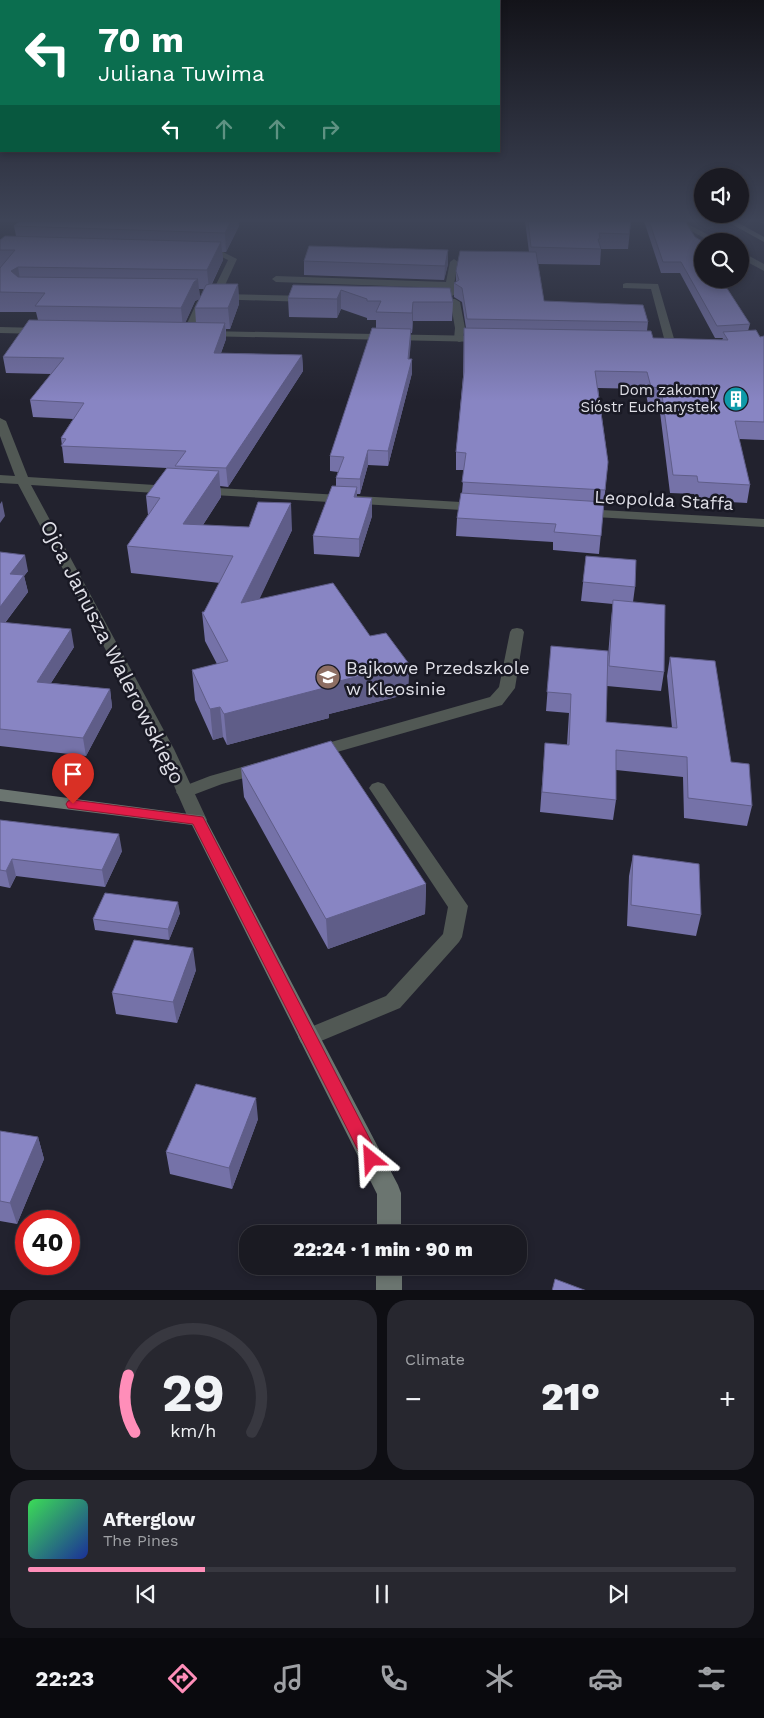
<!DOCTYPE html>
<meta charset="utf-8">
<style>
:root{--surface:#1a1a22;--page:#27272f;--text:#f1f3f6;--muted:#9fa1a5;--line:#383840;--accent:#ff8eb9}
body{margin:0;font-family:"Work Sans",sans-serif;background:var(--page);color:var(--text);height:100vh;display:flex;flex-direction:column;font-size:19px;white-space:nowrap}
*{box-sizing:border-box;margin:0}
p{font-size:16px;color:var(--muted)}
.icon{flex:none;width:28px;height:28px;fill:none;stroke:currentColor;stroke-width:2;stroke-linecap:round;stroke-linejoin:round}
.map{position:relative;height:1290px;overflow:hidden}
.side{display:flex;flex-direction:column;gap:10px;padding:10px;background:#0e0e13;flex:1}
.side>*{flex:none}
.top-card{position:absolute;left:0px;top:0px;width:500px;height:152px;box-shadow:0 2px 8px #0003,0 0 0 1px var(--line);background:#0b6e4f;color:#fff;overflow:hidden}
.controls{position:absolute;left:694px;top:168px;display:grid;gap:10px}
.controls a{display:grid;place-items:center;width:55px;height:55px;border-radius:50%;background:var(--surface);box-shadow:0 2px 8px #0003,0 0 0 1px var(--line);font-size:25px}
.speed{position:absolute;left:15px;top:1210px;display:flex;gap:10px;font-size:25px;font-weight:700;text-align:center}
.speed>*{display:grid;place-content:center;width:65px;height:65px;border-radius:50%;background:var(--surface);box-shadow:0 2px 8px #0003,0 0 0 1px var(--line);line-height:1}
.speed .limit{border:8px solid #d22;background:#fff;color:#111}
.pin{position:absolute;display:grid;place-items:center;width:42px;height:42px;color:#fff;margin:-51px -21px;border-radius:50% 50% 50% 0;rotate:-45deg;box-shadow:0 0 5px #0007}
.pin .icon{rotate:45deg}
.me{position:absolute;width:55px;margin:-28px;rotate:333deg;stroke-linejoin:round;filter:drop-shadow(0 0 4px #0008)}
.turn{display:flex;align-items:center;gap:18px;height:105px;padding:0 15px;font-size:22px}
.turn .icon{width:65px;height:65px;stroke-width:2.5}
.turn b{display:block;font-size:35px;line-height:42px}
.lanes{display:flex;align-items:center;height:48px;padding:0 15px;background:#0003;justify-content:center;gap:25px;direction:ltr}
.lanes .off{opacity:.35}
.big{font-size:38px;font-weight:800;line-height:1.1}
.side .widget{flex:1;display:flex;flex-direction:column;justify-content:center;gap:8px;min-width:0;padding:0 18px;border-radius:20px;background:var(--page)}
.side .dial{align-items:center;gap:0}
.dial svg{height:130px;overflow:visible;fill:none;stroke:var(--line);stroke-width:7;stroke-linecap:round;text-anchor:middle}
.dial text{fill:var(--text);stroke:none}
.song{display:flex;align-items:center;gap:15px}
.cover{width:60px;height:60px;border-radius:8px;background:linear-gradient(135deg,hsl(130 70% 55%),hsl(230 70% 35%))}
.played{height:5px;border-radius:2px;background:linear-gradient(90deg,var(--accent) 25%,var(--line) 25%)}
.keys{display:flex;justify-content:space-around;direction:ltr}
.heat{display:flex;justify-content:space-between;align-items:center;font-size:28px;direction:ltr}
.side .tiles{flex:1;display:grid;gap:10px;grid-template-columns:1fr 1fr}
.widget:last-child{grid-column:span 2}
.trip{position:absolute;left:239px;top:1225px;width:288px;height:50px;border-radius:20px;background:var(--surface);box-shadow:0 2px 8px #0003,0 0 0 1px var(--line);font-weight:800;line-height:50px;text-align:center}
.dock{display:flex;height:80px;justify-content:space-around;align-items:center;background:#0a0a0e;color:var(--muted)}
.dock .icon{width:35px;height:35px}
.dock .current{color:var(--accent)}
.dock b{font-size:22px;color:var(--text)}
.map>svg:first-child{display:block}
</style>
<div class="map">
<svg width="764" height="1291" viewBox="0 0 764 1291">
<rect width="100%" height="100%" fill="#22222e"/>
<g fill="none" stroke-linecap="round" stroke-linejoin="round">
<path fill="#515854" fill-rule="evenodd" d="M203,251L223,252L237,259L221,294L308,296L313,299L308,302L212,299L210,297L228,260L222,257L200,256V252Z
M454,259L458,262L454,285L457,293L452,296L449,295L446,288L276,282L272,279L276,276L446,282L450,262Z
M626,283L658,284L675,342L674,344L670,345L665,342L651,289L623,288V284Z
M207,297L212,300L206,304L192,334L187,337L184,336L182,334L197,302Z
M434,299H455L460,302L465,328L462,341L459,342L454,339L455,328L451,305L431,304L429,302Z
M517,628L522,629L524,632L515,688L502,705L316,758L310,756L308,752L310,748L490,697L499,687L510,632L512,629Z
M260,762L266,764L269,768L266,772L222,784L185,798L179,796L176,792L179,788L210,776Z
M378,782L384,784L468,906L462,937L459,942L400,1008L309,1046L301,1043L298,1037L301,1031L386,996L443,934L448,907L369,788L372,784Z"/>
<path fill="#515854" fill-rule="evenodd" d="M672,221H682L720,241H710Z
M740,251L764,264V271L740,258Z
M0,327L40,328L45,331L40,334L0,333Z
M206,331L483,336L488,339L483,342L203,336V332Z
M0,418L6,421L28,477L171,486L177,490L171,494L31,485L174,749L207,820L204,824L198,826L192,824L189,820L158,749L18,484L0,483V475L15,476L0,436Z
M201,487L478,503L484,507L478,511L197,494L195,491Z
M583,509L764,519V527L578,516L577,513Z"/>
<path fill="#6b7570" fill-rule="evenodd" d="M726,221H735L764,237V242Z
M757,221H764V224Z
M0,789L204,816L398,1185L401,1193V1234H377V1194L192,825L0,801Z
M376,1266H402V1291H376Z"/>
</g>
<path fill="#7572a8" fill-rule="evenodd" d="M20,221H238L239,226L226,252H222L223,260L212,284H238L239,304L230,329H226V339L221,353L302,355L303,371L228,487L220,486L221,497L203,525L292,530L259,599L370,636L409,664L408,694L329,714V718L227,745L223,737L213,740L195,700L192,670L217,664L205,641L202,612H204L220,583L131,573L127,546L148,515L146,496L167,468L64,463L61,438L73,419L33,417L30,400L51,374L6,373L3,357L38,320L36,312H0V240L16,236L14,226ZM199,289H204L200,298ZM199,299L195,308L196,323H185L195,301Z
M525,221H631L628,249H601L600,265L538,264L544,301L648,322L647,331L653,338L722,340L723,338H715L680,273H661L644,221H685L702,279L750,324L748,331L760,337L764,336V440L739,439L750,485L747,503L695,500L694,494L670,493L659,404H648L645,389L598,388L608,462L599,554L553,550V542L456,536L457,518L462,493L464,470H456V452L463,377L464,328H466L462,302L454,297V283L456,282V271L529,252Z
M448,250V264L444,280L304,275V261Z
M293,285L453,302L452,321H413L412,333H411L409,359L412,373L388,466L368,465L360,494H357V497L372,498V516L359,557L314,554L313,536L336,486V478L338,472L330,471V456L376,329V320H367V318L341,309L337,318L289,317L288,298Z
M0,552L28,571L24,576L28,592L5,623L74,647L51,683L110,689L112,707L86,756L0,746Z
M586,556L635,587L633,602L664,672L661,691L607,686L606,722L672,728L667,676L670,657L731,762L752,806L747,826L684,818L683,777L616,770V800L613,820L540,812L545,743L567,745L569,713L546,711L551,646L607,669L611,619L613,604L581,601Z
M241,768L426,884L425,914L328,949L244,797Z
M0,820L122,851L105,887L16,876L10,888L0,886Z
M633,855L701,915L696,936L627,926L629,876Z
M180,913L169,940L95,930L93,919Z
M196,970L177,1023L116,1014L112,993Z
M258,1119L232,1189L170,1174L166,1152Z
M0,1131L38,1137L44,1159L17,1224L0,1221Z"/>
<path fill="#5f5d88" d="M230,221H238L239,226L226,252L225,233Z
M221,242L223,260L209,289L207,270Z
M448,250V264L444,280L445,266Z
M18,267L21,286L11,271Z
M198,279L200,299L195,301L183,328L181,308L194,282Z
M238,284L239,304L230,329L228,308Z
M341,290V309L337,318V299Z
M413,302V321L412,333V313Z
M225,323L226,339L215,369L214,353Z
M411,329V342L408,373V359Z
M302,355L303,371L228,487L226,468Z
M412,359V373L388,466V451Z
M368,450V465L360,494V479Z
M219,471L221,497L186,551L183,524Z
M357,487V505L354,497Z
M372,498V516L359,557V539Z
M2,501L5,516L0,523V504Z
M291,503L292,530L244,632L241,603Z
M25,555L28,571L24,576L28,592L0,629V607L10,574Z
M71,629L74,647L40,700L37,682Z
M409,664L408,694L329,714V718L227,745L224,714L327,684Z
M110,689L112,707L86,756L83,738Z
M220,707L223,737L213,740L210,709Z
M119,834L122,851L105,887L102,870Z
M12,859L16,876L10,888L6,871Z
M426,884L425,914L328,949L326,919Z
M178,902L180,913L169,940L168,929Z
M193,948L196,970L177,1023L173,1002Z
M256,1098L258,1119L232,1189L229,1168Z
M38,1137L44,1159L17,1224L10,1203Z"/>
<path fill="#8885c3" stroke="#5f5d88" d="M20,221H231L225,233L14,226Z
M528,221H631L629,234L599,233L600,239H598L601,249L531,247Z
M649,221H685L695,237L702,241V279H721L750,324L717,326L681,262H663Z
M5,236L221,242L207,270L18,267L11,271L18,277L198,279L194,282L181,308L35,306L45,293L0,292V268L15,250H0V240Z
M309,246L448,250L445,266L304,261Z
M460,251L536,252L544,301L643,305L648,322L467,319L462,288L454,283L459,280L456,271Z
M210,284H238L228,308H195L206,285Z
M293,285L450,288L453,302H413L412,313L376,312L381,301H367V299L341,290L337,299L288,298Z
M29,320L225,323L214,353L302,355L226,468L175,466L186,451L61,446L66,439L61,438L84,403L30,400L64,358L3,357Z
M372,328L411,329L408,359H412L388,451L368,450L360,479L336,478L344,457L330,456Z
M464,328L651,331L653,338L728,340L723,332L756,330L760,337L764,336V422L735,421L750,485L698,482L697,476L673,475L661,388L651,387L647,372L595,371L608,462L605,490L462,482L466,453L456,452L464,372Z
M167,468L219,471L183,524L249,527L258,502L291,503L241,603L333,583L370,636L386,633L409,664L327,684L328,687L224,714L220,707L210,709L192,670L228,661L202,612H204L233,556L127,546L160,498L146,496Z
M332,486L357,487L354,497L372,498L359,539L313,536Z
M461,493L604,502L601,536L554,532L556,524L457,518Z
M0,552L25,555L10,574L24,575L0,607Z
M586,556L636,560L635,587L583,582Z
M613,600L665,605L664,672L609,666Z
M0,622L71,629L37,682L110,689L83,738L0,729Z
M551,646L608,651L606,722L677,728L670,657L715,661L731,762L749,764L752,806L688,798L687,757L616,750V800L542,792L545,743L569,745L571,694L547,692Z
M331,741L426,884L326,919L241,768Z
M0,820L119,834L102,870L12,859L6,871L0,870Z
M633,855L699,864L701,915L631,905Z
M105,893L178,902L168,929L93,919Z
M134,940L193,948L173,1002L112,993Z
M196,1084L256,1098L229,1168L166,1152Z
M0,1131L38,1137L10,1203L0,1201Z
M555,1279L587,1291H552Z"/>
<linearGradient id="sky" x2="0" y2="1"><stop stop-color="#131319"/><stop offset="0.55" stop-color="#3e4457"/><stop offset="1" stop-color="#3e4457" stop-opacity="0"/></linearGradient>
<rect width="764" height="401" fill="url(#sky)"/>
<path fill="#e11d48" stroke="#92132f" d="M73,800L203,817L377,1153L380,1159L377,1164L371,1167L365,1164L193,824L68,808L66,804L68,801Z"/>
<defs>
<symbol id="building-disc" viewBox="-11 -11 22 22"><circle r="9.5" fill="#0f9aa8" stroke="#191924"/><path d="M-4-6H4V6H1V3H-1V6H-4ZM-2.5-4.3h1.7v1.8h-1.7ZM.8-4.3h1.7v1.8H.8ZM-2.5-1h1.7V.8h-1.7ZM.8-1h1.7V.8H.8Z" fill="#fff"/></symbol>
<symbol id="school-disc" viewBox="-11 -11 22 22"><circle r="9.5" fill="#8d6e63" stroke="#191924"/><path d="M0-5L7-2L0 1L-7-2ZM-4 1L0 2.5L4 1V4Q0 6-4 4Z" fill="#fff"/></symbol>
</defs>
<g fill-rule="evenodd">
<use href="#building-disc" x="722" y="385" width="28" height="28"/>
<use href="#school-disc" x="314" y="663" width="28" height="28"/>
</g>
<g text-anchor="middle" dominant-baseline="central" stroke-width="5" stroke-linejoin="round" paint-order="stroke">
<g font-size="15" fill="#dfdfe7" stroke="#191924" text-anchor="end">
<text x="718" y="390">Dom zakonny<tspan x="718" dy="17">Sióstr Eucharystek</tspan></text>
</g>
<g font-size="18" fill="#dfdfe7" stroke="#191924">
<text transform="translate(664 500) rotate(3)">Leopolda Staffa</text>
</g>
<g font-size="18" fill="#dfdfe7" stroke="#191924" text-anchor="start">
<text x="346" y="667">Bajkowe Przedszkole<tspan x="346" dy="21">w Kleosinie</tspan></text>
</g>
<g font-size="21" fill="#dfdfe7" stroke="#191924">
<text transform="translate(113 652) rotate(63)">Ojca Janusza Walerowskiego</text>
</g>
</g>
</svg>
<div class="controls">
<a><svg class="icon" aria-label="sound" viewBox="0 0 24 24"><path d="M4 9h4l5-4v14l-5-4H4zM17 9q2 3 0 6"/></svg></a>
<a><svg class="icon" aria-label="search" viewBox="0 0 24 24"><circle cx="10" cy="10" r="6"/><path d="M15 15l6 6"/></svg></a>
</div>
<div class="speed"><div class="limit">40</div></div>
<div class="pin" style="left:73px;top:804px;background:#d93025"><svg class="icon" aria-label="arrive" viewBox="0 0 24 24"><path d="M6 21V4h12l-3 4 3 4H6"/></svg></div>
<svg class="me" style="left:371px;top:1159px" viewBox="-20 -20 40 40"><path d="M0-17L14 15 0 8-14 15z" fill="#e11d48" stroke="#fff" stroke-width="4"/></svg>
<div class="trip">22:24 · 1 min · 90 m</div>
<div class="top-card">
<div class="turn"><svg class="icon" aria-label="left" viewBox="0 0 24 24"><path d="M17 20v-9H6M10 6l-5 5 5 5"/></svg><div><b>70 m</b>Juliana Tuwima</div></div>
<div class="lanes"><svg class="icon" aria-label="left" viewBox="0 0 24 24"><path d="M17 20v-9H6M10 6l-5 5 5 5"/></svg><svg class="icon off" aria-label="ahead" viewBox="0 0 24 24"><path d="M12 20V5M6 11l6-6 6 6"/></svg><svg class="icon off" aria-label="ahead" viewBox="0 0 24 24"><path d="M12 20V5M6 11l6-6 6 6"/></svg><svg class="icon off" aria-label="right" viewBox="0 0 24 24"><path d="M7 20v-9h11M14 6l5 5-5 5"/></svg></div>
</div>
</div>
<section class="side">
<div class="tiles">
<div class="widget dial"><svg viewBox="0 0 100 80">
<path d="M14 69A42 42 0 1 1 86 69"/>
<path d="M14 69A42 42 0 0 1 10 34" stroke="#ff8eb9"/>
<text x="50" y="56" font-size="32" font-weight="700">29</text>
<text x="50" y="72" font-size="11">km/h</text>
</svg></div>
<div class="widget"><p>Climate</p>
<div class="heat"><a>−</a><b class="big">21°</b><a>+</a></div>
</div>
<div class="widget">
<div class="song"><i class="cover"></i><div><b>Afterglow</b><p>The Pines</p></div></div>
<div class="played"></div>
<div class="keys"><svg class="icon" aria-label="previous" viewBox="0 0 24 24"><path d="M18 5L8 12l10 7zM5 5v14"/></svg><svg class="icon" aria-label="pause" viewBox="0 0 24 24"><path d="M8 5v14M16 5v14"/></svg><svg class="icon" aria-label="next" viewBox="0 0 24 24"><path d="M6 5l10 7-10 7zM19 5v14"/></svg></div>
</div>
</div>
</section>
<nav class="dock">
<b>22:23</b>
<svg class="icon current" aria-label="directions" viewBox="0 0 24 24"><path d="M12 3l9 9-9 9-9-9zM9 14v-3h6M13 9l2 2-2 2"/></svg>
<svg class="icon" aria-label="music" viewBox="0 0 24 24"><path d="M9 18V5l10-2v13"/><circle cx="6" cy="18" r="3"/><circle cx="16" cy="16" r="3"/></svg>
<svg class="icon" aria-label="phone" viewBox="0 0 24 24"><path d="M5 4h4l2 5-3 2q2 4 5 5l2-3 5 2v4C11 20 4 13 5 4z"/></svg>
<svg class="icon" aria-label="climate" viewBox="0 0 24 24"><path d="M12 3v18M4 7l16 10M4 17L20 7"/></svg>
<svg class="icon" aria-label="car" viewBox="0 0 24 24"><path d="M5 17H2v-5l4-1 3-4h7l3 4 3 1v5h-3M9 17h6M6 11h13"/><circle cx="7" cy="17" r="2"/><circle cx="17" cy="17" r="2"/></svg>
<svg class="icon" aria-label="filters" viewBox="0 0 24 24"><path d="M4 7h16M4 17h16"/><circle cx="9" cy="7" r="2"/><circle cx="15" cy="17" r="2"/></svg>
</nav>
